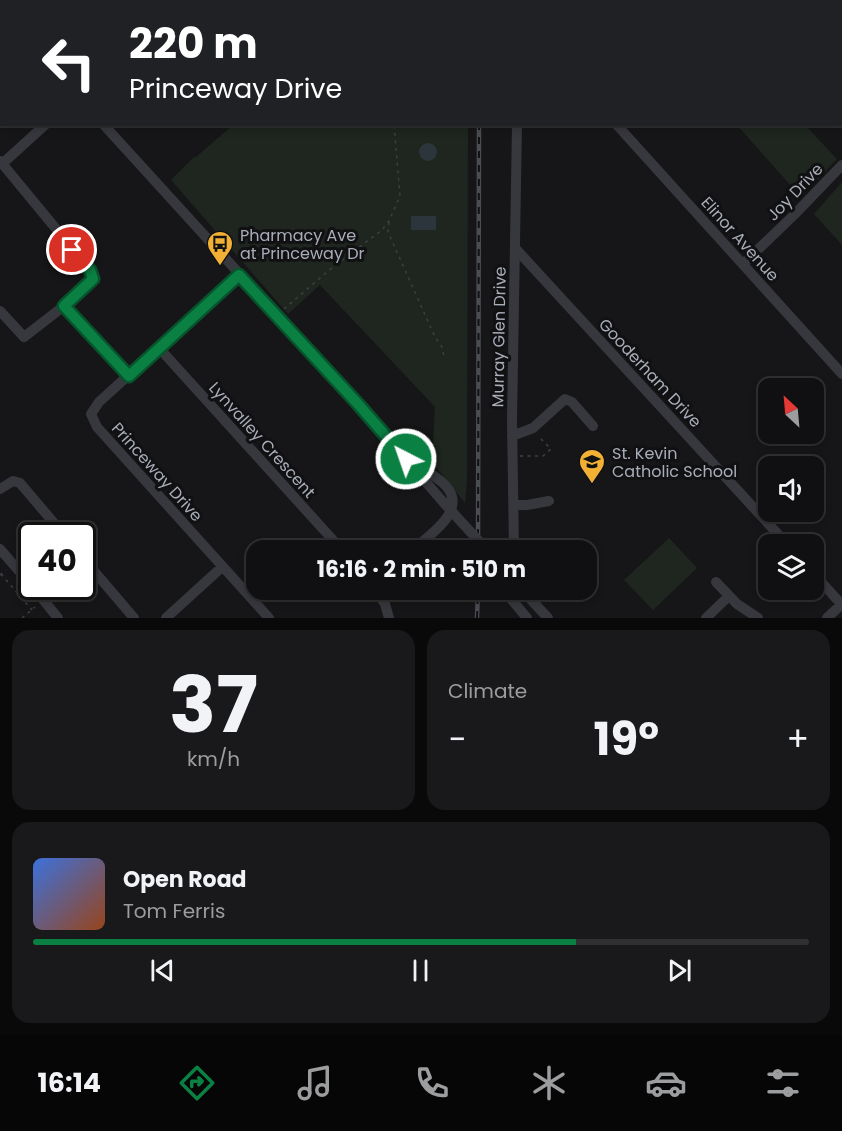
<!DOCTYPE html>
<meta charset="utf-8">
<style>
:root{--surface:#101012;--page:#19191b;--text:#f1f3f6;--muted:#9c9d9f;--line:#303032;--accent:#0b8043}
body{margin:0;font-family:Poppins,sans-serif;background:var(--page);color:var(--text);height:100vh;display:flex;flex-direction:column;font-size:22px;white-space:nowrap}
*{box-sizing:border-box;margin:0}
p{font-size:20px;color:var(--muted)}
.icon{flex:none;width:33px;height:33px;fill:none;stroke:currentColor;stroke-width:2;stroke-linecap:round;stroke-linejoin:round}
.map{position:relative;height:618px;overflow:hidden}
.sheet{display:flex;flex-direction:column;gap:12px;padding:12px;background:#09090a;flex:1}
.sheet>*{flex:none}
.guide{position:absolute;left:0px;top:0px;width:843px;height:126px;box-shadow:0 3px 9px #0003,0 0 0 2px var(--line);background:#202124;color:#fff;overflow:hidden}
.needle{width:39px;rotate:334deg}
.fabs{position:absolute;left:758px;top:378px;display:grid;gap:12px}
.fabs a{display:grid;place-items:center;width:66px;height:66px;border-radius:12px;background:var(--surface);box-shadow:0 3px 9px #0003,0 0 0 2px var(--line);font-size:30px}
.speed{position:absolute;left:18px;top:522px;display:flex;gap:12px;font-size:30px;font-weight:700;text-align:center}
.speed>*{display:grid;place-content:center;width:78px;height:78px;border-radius:50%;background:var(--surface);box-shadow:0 3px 9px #0003,0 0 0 2px var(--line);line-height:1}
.speed .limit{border:3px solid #111;border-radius:9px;background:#fff;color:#111}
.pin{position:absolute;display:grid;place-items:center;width:51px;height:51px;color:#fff;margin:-26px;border:3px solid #fff;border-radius:50%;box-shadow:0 2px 6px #0007}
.me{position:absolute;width:66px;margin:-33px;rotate:319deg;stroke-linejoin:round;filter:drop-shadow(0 0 4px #0008)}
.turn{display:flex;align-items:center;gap:21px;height:126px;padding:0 30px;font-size:27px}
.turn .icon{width:78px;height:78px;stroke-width:2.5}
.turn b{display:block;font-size:42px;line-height:51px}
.big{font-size:45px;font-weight:700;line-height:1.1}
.sheet .card{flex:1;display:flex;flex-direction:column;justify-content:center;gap:9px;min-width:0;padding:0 21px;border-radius:18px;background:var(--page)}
.sheet .dial{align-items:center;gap:0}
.dial b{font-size:78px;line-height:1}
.song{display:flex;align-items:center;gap:18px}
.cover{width:72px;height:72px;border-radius:9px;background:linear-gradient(135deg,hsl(220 70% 55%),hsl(20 70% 35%))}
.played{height:6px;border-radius:3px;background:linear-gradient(90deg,var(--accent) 70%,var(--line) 70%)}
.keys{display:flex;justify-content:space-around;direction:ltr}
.heat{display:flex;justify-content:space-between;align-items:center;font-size:33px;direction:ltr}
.sheet .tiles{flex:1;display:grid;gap:12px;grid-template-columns:1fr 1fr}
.card:last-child{grid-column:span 2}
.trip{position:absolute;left:246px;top:540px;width:351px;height:60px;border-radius:18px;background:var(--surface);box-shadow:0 3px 9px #0003,0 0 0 2px var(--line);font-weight:700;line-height:60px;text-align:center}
.menu{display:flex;height:96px;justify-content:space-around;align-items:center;background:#060607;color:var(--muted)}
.menu .icon{width:42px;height:42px}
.menu .current{color:var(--accent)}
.menu b{font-size:27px;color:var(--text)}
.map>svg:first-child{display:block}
</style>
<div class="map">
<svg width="842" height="618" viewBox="0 0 842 618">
<rect width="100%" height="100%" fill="#161618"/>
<path fill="#1e261f" d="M233,125H468L467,481L465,503L432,462L435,407L320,285L288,314L171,180L194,157H196Z
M737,125H805L837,159L801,197Z
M842,182V245L814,214Z
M669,538L697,568L653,610L624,580Z"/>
<path fill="#2c353c" d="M419 152a9 9 0 1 1 18 0a9 9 0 1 1-18 0Z
M411,216H436V230H411Z"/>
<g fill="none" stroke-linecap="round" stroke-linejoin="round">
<path stroke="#3d3f44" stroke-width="1.5" stroke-dasharray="3 4.5" stroke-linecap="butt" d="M389,222L388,232L435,337L442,347L444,356
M284,309L334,266L381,231L389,221L400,196L394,124
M520,456H543L551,449L538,436
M1,574L32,610
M0,575L6,570
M22,618L35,607"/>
<path stroke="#37383d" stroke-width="10" d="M224,0L225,2
M317,0L319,2
M514,0V2
M760,0L762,2
M181,2L182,0
M337,2L338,0
M0,12L2,14
M103,124L358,404L444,503
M616,124L842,374
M0,161L90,270L93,279L64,306L24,337L0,311
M2,164L46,124
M515,248L787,544
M743,264L795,214L842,165
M239,275L99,402L91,414L97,427L269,618
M64,306L130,376
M160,349L342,550
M512,436L533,428L565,399L572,402L593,426
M0,489L13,481L20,483L65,536
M514,505H527L549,501
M0,549L32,586
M413,550C429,535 468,511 446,486C439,478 427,472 419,466
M514,550L512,421L517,124
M82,557L134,618
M813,573L842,605
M716,582L737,604L758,618
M32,586L58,618
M376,590L385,604L389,618
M514,590L512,600L527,618
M522,590L548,618
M166,618L222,567
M706,618L729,596
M827,618L842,604"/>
<defs>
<path id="rail" d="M484,2V0
M478,550L479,124
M477,618L478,590"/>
</defs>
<use href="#rail" stroke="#4a4c52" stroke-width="4.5"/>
<use href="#rail" stroke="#111113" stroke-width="2" stroke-dasharray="7" stroke-linecap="butt"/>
<path stroke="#37383d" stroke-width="10" d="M444,503L487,550"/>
</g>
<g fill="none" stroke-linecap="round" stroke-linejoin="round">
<defs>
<path id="route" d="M72,250L90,270L93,279L64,306L129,376L239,275L358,404L406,459"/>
</defs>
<use href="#route" stroke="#07532c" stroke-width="15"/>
<use href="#route" stroke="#0b8043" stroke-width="10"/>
</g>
<defs>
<symbol id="bus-pin" viewBox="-11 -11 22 30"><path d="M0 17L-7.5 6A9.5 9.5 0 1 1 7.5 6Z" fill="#f2b134" stroke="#111113"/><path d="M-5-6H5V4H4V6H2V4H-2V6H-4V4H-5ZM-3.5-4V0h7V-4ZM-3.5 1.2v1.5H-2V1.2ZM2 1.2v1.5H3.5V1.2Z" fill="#111"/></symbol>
<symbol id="school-pin" viewBox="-11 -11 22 30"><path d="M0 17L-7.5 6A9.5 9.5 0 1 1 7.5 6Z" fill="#f2b134" stroke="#111113"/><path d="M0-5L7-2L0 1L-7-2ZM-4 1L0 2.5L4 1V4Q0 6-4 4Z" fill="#111"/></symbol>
</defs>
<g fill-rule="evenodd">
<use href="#bus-pin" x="205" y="229" width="30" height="40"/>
<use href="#school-pin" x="577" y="447" width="30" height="40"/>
</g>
<g text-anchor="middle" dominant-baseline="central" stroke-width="6" stroke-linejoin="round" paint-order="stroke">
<g font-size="16" fill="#a8adb8" stroke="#111113">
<text transform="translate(795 192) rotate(-46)">Joy Drive</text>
<text transform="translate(740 239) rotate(48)">Elinor Avenue</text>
<text transform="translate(499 337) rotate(-89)">Murray Glen Drive</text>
<text transform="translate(650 373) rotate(47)">Gooderham Drive</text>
<text transform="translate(262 440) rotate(48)">Lynvalley Crescent</text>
<text transform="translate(157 472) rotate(48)">Princeway Drive</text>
</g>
<g font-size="16" fill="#a8adb8" stroke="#111113" text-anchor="start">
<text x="240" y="235">Pharmacy Ave<tspan x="240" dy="18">at Princeway Dr</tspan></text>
<text x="612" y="453">St. Kevin<tspan x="612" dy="18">Catholic School</tspan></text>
</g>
</g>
</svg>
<div class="fabs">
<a><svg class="needle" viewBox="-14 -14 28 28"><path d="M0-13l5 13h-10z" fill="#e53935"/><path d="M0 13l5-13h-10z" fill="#9c9d9f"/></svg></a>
<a><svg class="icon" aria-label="sound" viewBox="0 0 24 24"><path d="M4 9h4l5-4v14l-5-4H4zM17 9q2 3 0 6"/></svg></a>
<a><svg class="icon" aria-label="layers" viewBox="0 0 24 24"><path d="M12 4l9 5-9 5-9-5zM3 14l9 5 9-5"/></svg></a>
</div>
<div class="speed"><div class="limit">40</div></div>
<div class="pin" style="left:72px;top:250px;background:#d93025"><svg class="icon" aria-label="arrive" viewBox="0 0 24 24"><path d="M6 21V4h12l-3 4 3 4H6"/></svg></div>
<svg class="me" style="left:406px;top:459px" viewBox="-20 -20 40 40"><circle r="17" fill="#0b8043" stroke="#fff" stroke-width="3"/><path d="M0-11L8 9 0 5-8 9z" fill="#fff"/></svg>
<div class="trip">16:16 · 2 min · 510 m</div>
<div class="guide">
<div class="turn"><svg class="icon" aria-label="left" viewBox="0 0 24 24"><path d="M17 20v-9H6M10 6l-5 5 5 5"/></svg><div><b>220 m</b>Princeway Drive</div></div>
</div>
</div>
<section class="sheet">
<div class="tiles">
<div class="card dial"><b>37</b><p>km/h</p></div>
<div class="card"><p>Climate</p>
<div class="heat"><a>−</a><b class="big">19°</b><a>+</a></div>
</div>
<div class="card">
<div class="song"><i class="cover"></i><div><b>Open Road</b><p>Tom Ferris</p></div></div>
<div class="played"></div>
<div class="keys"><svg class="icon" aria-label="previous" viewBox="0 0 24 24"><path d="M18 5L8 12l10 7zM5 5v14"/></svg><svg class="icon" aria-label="pause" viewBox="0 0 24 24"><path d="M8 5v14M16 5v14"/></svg><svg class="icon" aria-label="next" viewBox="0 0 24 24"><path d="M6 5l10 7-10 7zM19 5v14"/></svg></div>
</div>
</div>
</section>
<nav class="menu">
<b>16:14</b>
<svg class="icon current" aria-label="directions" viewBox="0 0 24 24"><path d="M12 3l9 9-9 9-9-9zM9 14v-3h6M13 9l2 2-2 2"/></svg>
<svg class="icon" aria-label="music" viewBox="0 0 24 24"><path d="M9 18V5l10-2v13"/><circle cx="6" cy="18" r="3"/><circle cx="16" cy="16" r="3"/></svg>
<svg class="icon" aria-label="phone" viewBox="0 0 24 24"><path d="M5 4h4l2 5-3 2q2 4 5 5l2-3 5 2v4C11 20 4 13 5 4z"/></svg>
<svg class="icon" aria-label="climate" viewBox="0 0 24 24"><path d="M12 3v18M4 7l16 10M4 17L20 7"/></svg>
<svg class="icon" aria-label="car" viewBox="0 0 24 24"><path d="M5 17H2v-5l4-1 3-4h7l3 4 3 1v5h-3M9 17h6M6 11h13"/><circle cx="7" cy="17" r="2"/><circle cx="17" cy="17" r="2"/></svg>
<svg class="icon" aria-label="filters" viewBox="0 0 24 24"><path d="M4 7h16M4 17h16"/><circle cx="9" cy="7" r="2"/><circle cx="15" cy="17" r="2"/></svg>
</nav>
